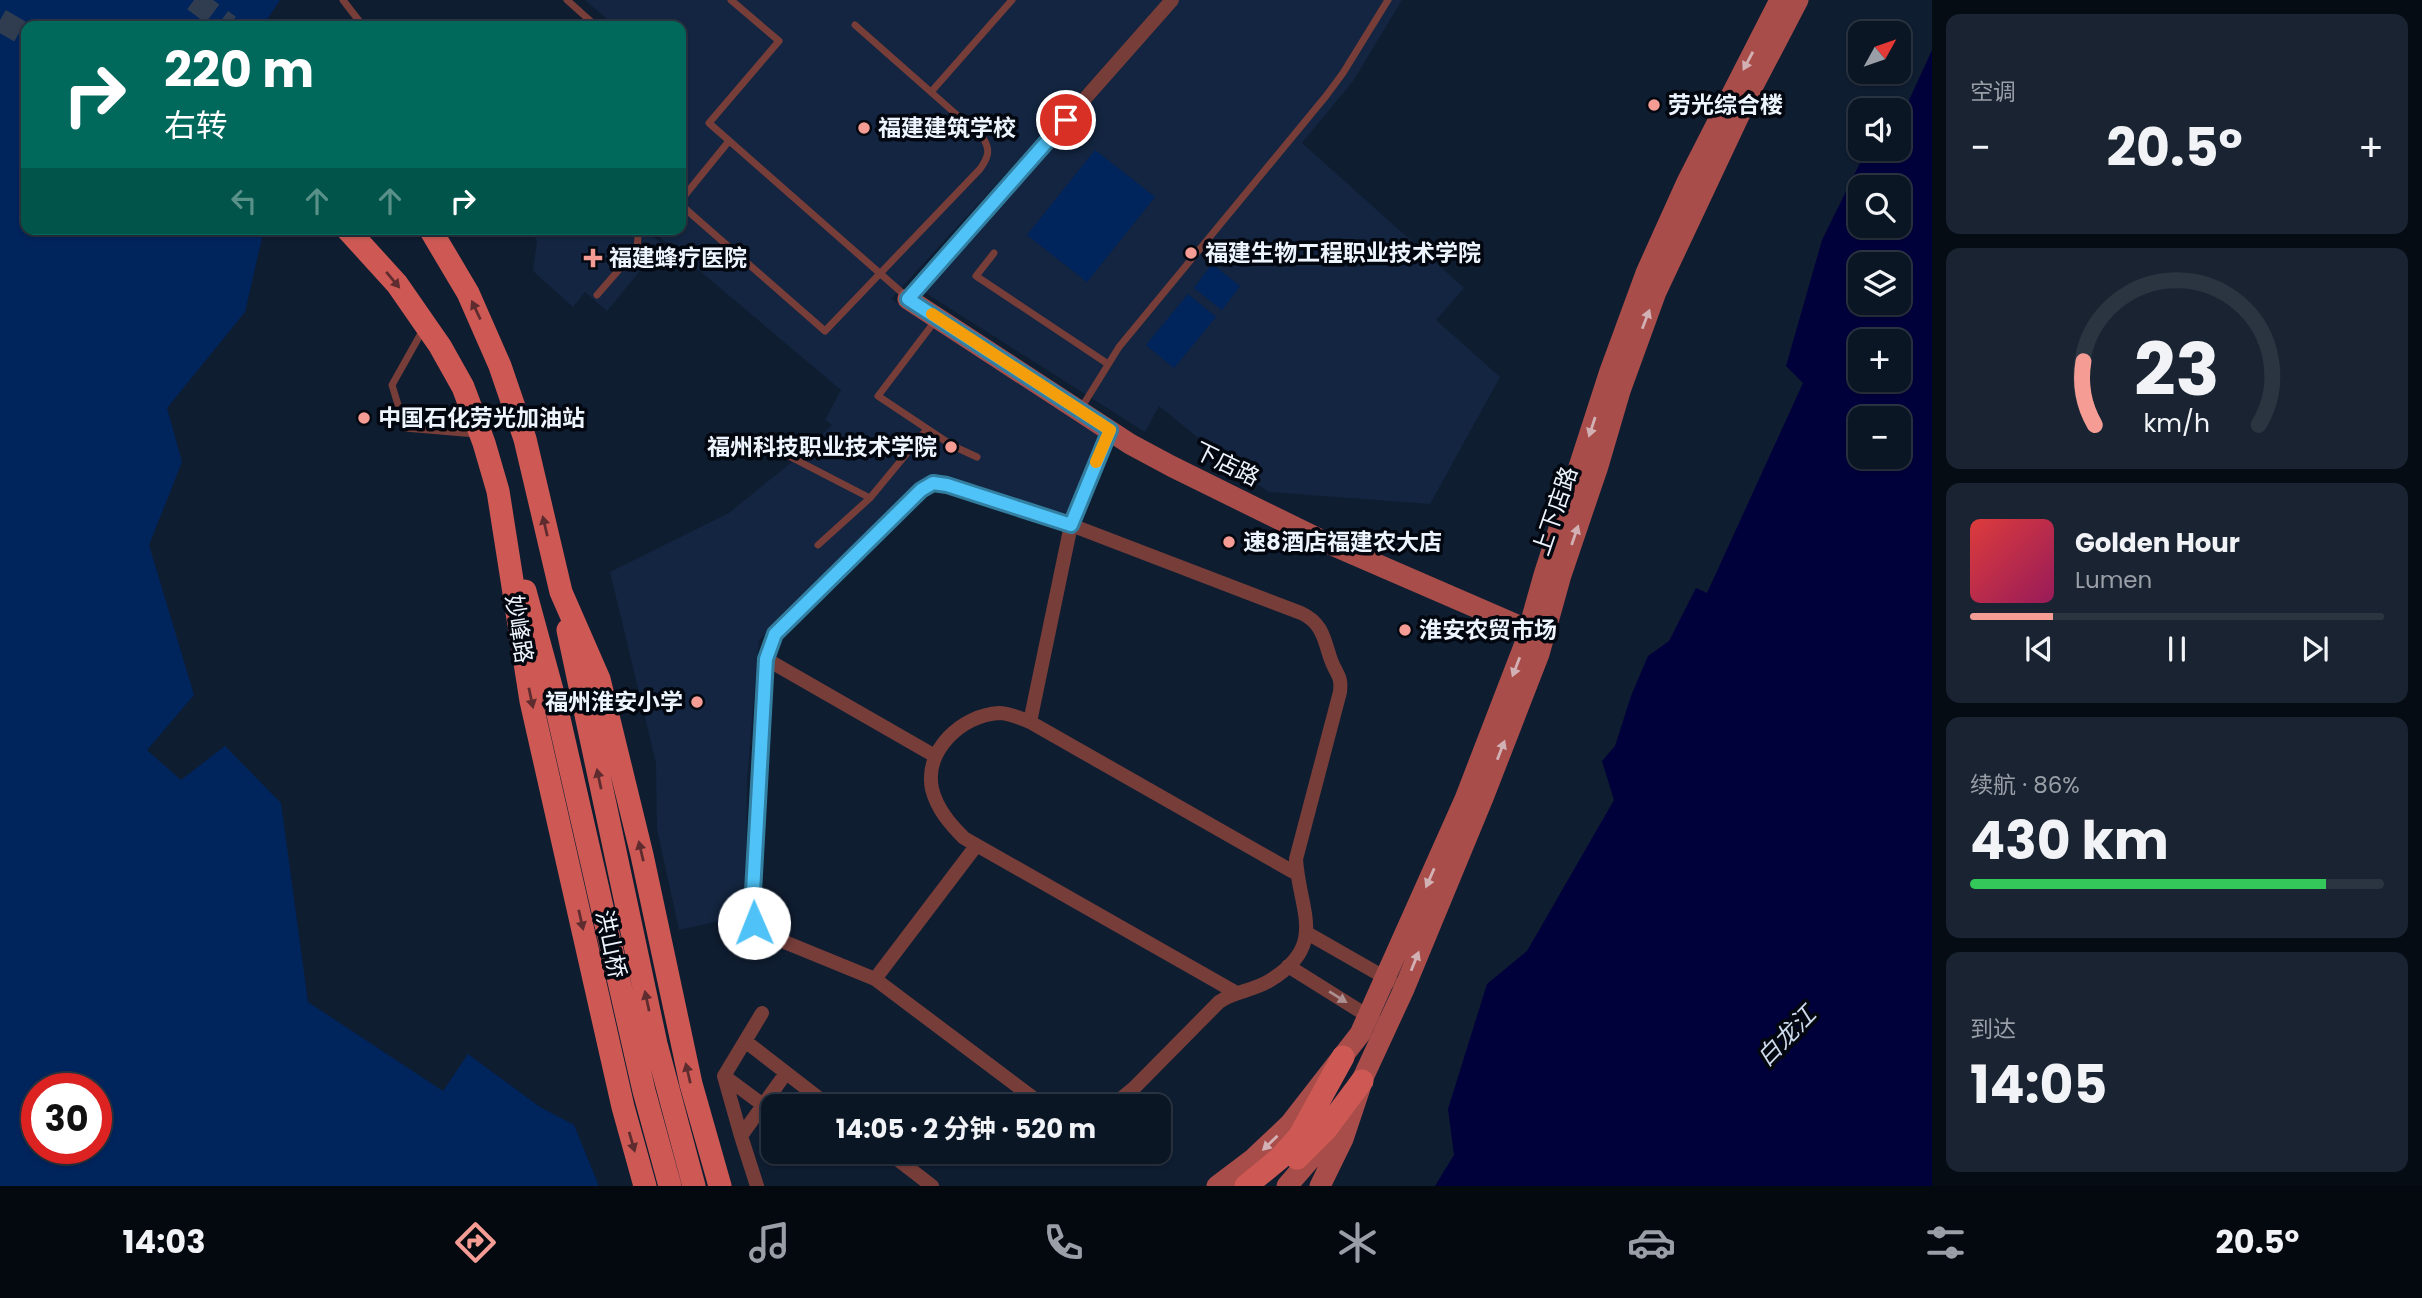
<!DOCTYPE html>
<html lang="zh">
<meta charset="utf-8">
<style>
:root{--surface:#0b1625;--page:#192332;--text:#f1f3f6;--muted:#9a9fa7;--line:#2b3542;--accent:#f59c94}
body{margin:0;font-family:Poppins,"Noto Sans SC",sans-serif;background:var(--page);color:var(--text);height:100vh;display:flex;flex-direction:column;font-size:26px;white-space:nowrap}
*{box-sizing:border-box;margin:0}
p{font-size:23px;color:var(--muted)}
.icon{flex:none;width:38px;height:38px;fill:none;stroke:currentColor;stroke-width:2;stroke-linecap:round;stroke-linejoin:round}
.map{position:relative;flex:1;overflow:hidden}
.drawer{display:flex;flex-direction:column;gap:14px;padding:14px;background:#060c14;width:490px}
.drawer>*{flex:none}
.top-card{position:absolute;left:21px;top:21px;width:665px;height:214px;border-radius:14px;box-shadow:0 2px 5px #0004,0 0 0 2px var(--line);background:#00695c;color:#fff;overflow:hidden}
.needle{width:46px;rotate:50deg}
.buttons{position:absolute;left:1848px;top:21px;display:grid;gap:14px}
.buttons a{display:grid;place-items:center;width:63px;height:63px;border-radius:14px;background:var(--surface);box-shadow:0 2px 5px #0004,0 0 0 2px var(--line);font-size:35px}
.speed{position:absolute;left:21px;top:1073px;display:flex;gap:14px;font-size:35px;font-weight:700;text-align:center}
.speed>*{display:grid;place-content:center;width:91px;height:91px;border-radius:50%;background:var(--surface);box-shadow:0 2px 5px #0004,0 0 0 2px var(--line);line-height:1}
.speed .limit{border:10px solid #d22;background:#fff;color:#111}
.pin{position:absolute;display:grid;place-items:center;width:60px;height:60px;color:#fff;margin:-30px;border:4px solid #fff;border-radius:50%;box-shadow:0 2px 7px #0007}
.me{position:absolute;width:77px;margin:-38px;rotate:359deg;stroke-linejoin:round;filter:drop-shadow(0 0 5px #0008)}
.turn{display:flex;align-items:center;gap:24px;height:147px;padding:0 28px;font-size:32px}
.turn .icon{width:91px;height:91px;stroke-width:2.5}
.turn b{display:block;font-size:49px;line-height:60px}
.lanes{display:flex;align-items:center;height:66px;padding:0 28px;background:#0003;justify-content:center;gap:35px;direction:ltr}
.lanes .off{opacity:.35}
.big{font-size:52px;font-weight:700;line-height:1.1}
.drawer .widget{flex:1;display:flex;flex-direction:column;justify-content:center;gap:10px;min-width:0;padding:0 24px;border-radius:14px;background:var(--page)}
.drawer .dial{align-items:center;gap:0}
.dial svg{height:182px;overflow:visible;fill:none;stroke:var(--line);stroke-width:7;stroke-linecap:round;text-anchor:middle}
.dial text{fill:var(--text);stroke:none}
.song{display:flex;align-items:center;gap:21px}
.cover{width:84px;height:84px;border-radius:10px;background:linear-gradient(135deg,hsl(0 70% 55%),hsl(330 70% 35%))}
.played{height:7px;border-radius:4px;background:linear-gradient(90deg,var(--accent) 20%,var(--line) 20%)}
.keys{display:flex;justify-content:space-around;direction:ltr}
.heat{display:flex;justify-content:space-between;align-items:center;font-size:38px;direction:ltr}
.charge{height:10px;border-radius:5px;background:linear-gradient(90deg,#34c759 86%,var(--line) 0)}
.trip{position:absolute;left:761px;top:1094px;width:410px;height:70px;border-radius:14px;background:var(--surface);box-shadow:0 2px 5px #0004,0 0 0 2px var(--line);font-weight:700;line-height:70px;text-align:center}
.tab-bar{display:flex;height:112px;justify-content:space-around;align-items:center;background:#04090f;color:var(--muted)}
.tab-bar .icon{width:49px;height:49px}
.tab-bar .on{color:var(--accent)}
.tab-bar b{font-size:32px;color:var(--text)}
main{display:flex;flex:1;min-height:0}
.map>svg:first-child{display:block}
</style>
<main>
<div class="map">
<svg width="1932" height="1186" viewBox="0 0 1932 1186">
<rect width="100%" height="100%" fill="#0f1d31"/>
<path fill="#132540" d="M585,0H1165L891,299L1100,434L1068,514L927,477L759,640L747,780L746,931L723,920L679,930L657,829L656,763L610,572L729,513L793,461L832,425L825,420L841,390L650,229H681V26H615Z
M1179,0H1402L1353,81L1302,143L1464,288L1436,320L1500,377L1430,504L1269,492L1244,475L1159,406L1145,432L924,292Z
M529,229H644L662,244L607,311L585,292L573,307L533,271L537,241Z"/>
<path fill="#00245c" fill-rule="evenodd" d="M0,0H280L263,26H26V229H264L245,312L167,408L182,462L149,545L194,695L147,750L181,780L225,746L281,803L308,1002L443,1091L468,1054L540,1107L574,1125L599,1186H0ZM37,1088H96V1148H37Z
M1095,150L1155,197L1087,282L1027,235Z
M1212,264L1240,286L1222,310L1194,288Z
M1188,294L1216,317L1174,368L1146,345Z"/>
<path fill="#00003b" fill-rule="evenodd" d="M1932,50V1186H1435L1454,1155L1448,1109L1487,984L1527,951L1614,800L1602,761L1615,746L1631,696L1648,656L1669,641L1696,588L1707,593L1803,383L1786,366L1822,240L1867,149H1899V122ZM1899,187V226H1860V187ZM1860,264H1899V303H1860ZM1860,341H1899V380H1860ZM1860,418H1899V457H1860Z"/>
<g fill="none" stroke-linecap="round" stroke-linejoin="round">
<path stroke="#303d50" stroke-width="23" stroke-dasharray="23 11" stroke-linecap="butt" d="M194,0L229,26
M0,20L26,35"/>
<path stroke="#763d39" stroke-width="7" d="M343,0L363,26
M567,0L596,26
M731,0L779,41L709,123L908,298
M931,92L1012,0
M681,200L729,141
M681,205L825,331L980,169C988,158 991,150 983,138L855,25
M994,253L976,276L1108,364
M597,295L637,249L638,236L632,229
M935,321L878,396L953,446L977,457
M424,328L392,385L405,428L475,434
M1080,410L1119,347L1326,96L1343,73L1388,0
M779,451L870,498
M818,545L870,498L927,429"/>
<path stroke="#763d39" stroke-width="14" d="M908,299L1172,0
M766,659L935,756
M1030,722L1071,525L1110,430
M1307,933L1391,981
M1288,966L1387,1028
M875,979L976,846
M1235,992L964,838C950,824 937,809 932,789C924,750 962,715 999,713C1010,713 1020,718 1030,722L1297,874
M762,1013L724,1076L763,1105
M745,1041L829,1106
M724,1076L741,1136
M1044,1106L875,979L765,934L754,923L753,917L766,659L775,634L921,490L933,483L947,485L1071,525L1301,613C1323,623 1324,640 1331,660C1336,674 1342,675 1340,692L1296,859C1299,911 1329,945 1269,981C1253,991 1234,991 1219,1002L1134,1088L1112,1106
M888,1152L932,1186
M757,1186L741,1136L786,1073"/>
<path stroke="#a84d49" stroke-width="21" d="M908,299L1130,444L1171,466L1323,541L1542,636
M1355,1095L1404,989L1483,798L1539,654L1561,575L1598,466L1620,391L1656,292L1752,88L1798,0
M1217,1186L1254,1158L1290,1124L1360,1034L1465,799L1524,646L1544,575L1610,371L1646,273L1687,182L1780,0
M1287,1186L1327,1140
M1320,1186L1343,1139L1360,1088"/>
<path stroke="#ce5954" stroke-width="23" d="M347,229L397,284L440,346L463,387L484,443L498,491L531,701L623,1107L645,1186
M430,229L468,293L500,366L525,439L561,592L599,679L642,855L691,1084L720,1186
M525,591L555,701L644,1091L670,1186
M568,630L656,1044L694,1186
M1297,1158L1327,1128L1362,1081
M1246,1186L1280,1158L1299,1137L1343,1057"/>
</g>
<defs><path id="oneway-solid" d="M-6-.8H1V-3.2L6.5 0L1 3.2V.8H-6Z" transform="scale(1.75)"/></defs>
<g fill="#d2b1b5">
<use href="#oneway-solid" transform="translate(1748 61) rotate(118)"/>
<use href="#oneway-solid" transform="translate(1646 319) rotate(-69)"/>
<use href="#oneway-solid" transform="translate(1592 427) rotate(108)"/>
<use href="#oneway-solid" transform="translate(1575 535) rotate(-71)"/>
<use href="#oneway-solid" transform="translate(1516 667) rotate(111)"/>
<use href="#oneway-solid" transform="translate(1501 750) rotate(-69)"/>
<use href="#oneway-solid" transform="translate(1430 878) rotate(114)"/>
<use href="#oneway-solid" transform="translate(1415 961) rotate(-68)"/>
<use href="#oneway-solid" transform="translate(1270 1143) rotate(136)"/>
</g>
<g fill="#5e2c2f">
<use href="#oneway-solid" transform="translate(393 280) rotate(50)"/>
<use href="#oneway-solid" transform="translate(476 310) rotate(-115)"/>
<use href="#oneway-solid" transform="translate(545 526) rotate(-103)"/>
<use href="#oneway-solid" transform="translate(531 698) rotate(78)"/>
<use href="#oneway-solid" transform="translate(599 779) rotate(-102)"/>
<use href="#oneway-solid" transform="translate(641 851) rotate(-103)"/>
<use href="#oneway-solid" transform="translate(581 920) rotate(77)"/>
<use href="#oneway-solid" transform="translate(647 1001) rotate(-102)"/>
<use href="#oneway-solid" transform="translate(688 1073) rotate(-103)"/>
<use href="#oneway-solid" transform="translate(632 1142) rotate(74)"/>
</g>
<use fill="#ac8f91" href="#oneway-solid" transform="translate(1338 997) rotate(32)"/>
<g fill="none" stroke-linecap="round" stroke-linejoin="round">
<defs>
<path id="route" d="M754,923L752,910L766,659L775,634L921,490L933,483L947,485L1071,525L1110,430L908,299L1066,120"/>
</defs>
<use href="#route" stroke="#337fa1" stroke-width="18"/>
<use href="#route" stroke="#4fc3f7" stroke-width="12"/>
<path stroke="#f59e0b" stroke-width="12" d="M932,314L1110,430L1096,462"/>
</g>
<g fill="#f59c94" stroke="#030710" stroke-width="2.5">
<circle cx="1654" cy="105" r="7"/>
<circle cx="864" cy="128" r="7"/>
<circle cx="1191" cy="253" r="7"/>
<path d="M589.5 247.5h7v7h7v7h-7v7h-7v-7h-7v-7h7z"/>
<circle cx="364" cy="418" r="7"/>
<circle cx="951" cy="447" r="7"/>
<circle cx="1229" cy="542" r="7"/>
<circle cx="1405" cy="630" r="7"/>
<circle cx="697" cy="702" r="7"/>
</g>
<g text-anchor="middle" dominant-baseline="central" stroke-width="7" stroke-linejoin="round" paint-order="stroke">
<g font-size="23" font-weight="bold" fill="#eef4fd" stroke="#030710" text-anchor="start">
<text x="1668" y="105">劳光综合楼</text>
<text x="878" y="128">福建建筑学校</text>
<text x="1205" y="253">福建生物工程职业技术学院</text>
<text x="609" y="258">福建蜂疗医院</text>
<text x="378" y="418">中国石化劳光加油站</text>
<text x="937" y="447" text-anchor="end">福州科技职业技术学院</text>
<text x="1243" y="542">速8酒店福建农大店</text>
<text x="1419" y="630">淮安农贸市场</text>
<text x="683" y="702" text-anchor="end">福州淮安小学</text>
</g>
<g font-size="23" fill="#eef4fd" stroke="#030710">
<text transform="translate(1227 464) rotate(26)">下店路</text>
<text transform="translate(1555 511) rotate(-71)">上下店路</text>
<text transform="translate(519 629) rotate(81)">妙峰路</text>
<text transform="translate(611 944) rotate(78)">洪山桥</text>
</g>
<g font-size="24" font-style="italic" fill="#cddaec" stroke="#030710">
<text transform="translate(1786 1036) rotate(-46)">白龙江</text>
</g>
</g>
</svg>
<div class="buttons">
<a><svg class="needle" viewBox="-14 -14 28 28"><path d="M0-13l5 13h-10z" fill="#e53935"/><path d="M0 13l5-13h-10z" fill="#9a9fa7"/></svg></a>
<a><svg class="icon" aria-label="sound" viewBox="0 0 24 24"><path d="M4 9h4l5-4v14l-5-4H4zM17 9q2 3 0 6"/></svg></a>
<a><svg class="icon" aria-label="search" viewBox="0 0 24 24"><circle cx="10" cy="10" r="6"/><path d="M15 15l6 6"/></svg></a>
<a><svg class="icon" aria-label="layers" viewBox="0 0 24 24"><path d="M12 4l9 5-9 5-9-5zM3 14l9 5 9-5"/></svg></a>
<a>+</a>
<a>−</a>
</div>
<div class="speed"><div class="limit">30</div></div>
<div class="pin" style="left:1066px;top:120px;background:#d93025"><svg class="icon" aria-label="arrive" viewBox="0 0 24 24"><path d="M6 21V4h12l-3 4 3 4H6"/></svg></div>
<svg class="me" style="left:754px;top:923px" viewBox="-20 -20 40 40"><circle r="19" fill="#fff"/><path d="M0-13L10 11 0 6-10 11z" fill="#4fc3f7"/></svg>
<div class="trip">14:05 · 2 分钟 · 520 m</div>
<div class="top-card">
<div class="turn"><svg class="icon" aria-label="right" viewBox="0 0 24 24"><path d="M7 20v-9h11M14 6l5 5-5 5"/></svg><div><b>220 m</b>右转</div></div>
<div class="lanes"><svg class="icon off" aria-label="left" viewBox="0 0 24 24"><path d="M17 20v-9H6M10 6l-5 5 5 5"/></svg><svg class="icon off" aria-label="ahead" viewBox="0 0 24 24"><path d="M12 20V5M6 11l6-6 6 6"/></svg><svg class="icon off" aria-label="ahead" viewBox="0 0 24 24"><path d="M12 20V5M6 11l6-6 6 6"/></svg><svg class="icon" aria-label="right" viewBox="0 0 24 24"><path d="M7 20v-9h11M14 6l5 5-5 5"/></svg></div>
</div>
</div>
<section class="drawer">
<div class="widget"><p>空调</p>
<div class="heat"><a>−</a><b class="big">20.5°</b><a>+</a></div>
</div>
<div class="widget dial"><svg viewBox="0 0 100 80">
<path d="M14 69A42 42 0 1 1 86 69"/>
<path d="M14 69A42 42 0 0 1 9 41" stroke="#f59c94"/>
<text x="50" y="56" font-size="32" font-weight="700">23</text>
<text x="50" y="72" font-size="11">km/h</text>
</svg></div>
<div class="widget">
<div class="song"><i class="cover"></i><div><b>Golden Hour</b><p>Lumen</p></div></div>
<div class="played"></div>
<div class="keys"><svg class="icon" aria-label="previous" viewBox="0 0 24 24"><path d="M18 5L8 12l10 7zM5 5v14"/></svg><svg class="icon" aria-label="pause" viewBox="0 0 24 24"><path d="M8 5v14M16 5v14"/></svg><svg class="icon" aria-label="next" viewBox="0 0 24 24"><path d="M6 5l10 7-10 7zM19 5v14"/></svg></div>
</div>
<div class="widget"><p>续航 · 86%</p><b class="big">430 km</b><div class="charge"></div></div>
<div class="widget"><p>到达</p><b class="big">14:05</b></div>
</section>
</main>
<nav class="tab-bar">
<b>14:03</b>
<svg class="icon on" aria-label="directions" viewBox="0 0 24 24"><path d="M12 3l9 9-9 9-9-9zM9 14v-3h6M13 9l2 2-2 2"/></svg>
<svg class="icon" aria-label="music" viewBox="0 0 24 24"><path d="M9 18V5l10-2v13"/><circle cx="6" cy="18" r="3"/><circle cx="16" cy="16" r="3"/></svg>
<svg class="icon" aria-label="phone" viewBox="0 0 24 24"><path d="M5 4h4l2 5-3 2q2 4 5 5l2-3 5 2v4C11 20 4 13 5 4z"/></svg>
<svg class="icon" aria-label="climate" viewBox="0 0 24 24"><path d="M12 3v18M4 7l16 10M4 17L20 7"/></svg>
<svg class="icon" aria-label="car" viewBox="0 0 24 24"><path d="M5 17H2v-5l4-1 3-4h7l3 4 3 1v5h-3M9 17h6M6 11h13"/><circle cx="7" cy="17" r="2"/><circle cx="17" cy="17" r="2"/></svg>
<svg class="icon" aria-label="filters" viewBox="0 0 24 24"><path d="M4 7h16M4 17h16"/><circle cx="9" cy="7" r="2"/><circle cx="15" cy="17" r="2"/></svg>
<b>20.5°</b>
</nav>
